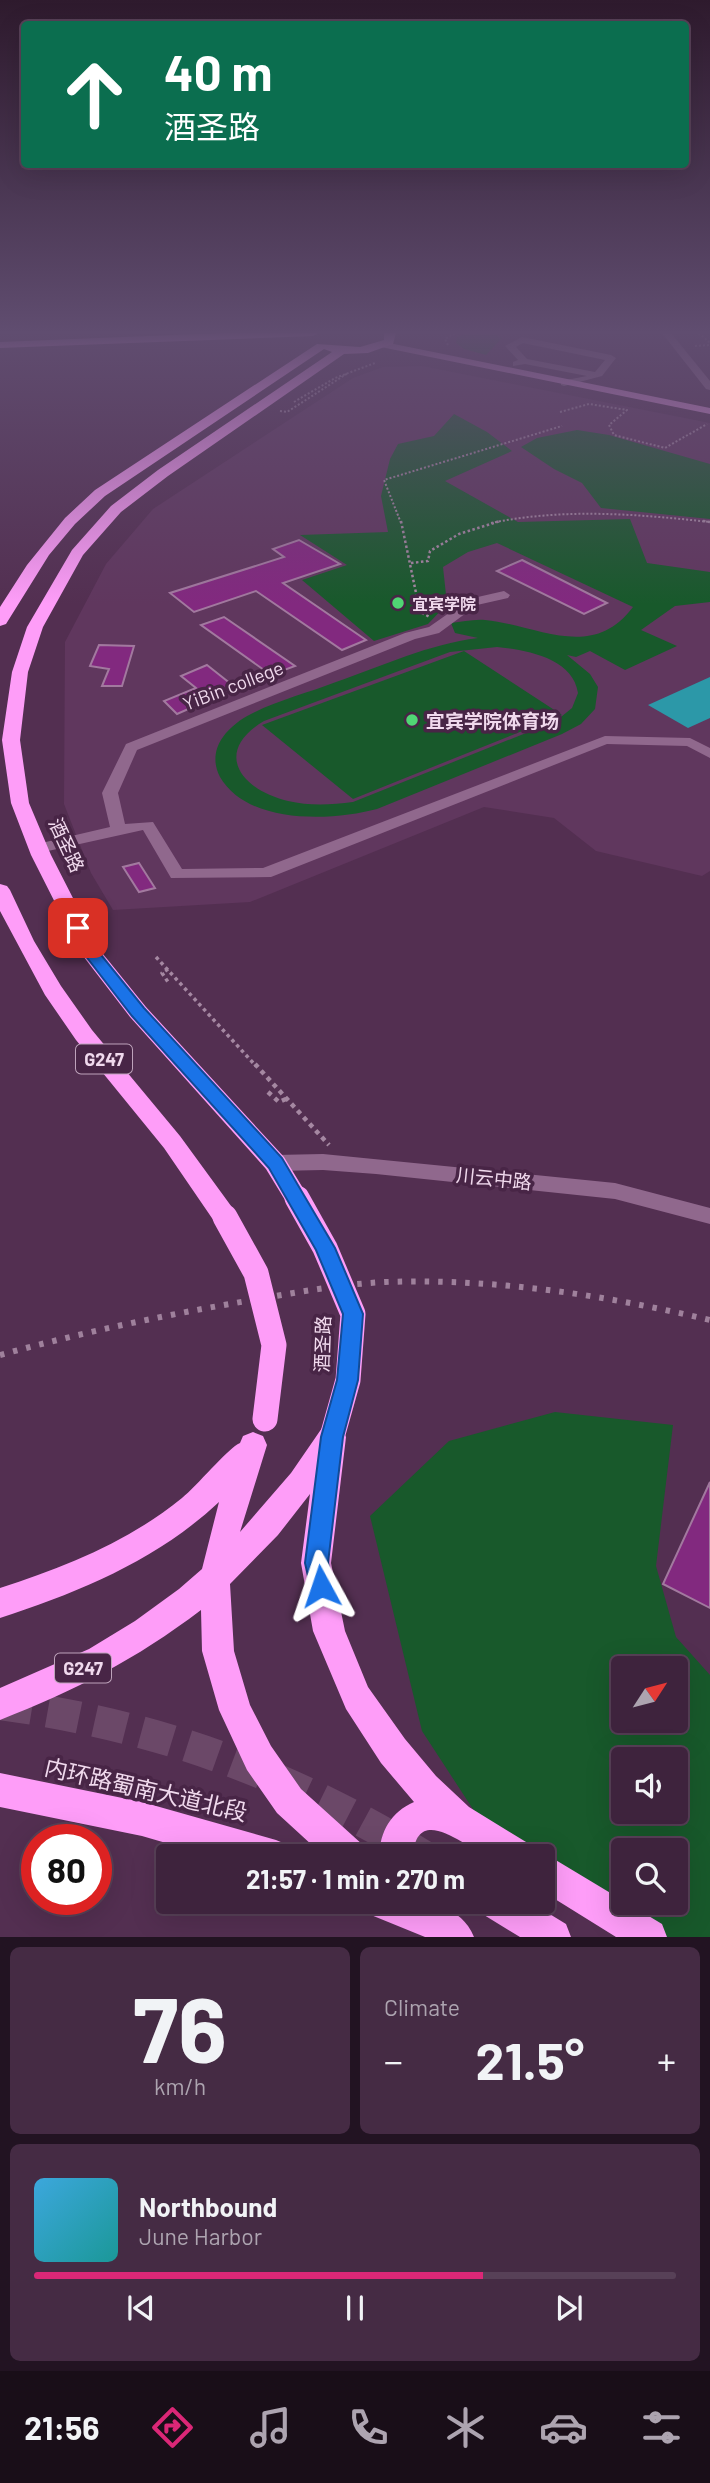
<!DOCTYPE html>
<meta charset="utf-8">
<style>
:root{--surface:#3e233d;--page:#452b44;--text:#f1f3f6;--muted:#ada4b0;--line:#574057;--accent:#db2777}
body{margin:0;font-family:Barlow,"Noto Sans SC",sans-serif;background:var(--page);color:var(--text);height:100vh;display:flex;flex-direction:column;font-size:26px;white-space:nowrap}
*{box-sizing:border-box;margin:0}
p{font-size:23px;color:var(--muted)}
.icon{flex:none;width:38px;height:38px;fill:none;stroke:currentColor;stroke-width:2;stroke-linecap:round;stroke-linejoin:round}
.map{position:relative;height:1937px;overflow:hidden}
.panel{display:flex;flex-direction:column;gap:10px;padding:10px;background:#221322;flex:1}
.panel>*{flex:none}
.hud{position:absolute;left:21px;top:21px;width:668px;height:147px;border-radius:7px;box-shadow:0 7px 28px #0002,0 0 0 2px var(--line);background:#0b6e4f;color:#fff;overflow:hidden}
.needle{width:46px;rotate:54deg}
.buttons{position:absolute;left:611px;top:1656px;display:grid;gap:14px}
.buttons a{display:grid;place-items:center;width:77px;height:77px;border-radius:7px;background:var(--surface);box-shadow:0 7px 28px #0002,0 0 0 2px var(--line);font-size:35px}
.speed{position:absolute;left:21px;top:1824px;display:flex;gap:14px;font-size:35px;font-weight:700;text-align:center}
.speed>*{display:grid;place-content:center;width:91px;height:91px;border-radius:50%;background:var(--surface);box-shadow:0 7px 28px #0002,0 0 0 2px var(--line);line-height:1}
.speed .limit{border:10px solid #d22;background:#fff;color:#111}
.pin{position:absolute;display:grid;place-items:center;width:60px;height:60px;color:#fff;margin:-30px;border-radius:14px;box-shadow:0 4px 10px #0006}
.me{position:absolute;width:77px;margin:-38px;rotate:355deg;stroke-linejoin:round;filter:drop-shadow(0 0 5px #0008)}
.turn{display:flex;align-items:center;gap:24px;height:147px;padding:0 28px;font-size:32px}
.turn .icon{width:91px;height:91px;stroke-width:2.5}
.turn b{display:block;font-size:49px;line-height:60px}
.big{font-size:52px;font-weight:700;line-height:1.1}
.panel .card{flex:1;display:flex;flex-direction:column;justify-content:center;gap:10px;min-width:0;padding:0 24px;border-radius:10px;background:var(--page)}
.panel .dial{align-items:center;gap:0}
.dial b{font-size:91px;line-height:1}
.song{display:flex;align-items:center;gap:21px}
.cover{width:84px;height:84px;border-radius:10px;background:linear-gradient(135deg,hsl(200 70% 55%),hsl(180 70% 35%))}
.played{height:7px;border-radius:4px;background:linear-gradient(90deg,var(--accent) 70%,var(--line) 70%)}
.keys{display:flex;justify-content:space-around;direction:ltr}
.heat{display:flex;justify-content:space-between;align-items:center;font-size:38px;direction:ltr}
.panel .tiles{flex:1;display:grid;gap:10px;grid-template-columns:1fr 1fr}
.card:last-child{grid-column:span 2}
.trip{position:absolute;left:156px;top:1844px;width:399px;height:70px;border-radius:7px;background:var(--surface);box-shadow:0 7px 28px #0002,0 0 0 2px var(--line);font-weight:700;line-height:70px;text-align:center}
.dock{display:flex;height:112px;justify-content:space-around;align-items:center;background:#190e18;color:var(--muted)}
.dock .icon{width:49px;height:49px}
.dock .selected{color:var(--accent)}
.dock b{font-size:32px;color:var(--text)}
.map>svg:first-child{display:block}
</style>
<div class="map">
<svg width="710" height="1937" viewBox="0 0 710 1937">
<rect width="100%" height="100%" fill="#532f51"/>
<path fill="#60375e" d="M422,366L710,423V871L702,876L596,851L554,818L484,807L250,902L113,910L91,873L64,804L65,642L106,564L153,509L353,378L383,367Z"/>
<path fill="#18592b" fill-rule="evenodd" d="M467,333H494L502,338L486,355L464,349L456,343L457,337Z
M454,414L487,432L512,451L445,481L518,522L630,519L647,563L710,572V602L675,606L641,630L677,646L625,670L590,651L576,657L567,655L590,674L598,687L595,709L581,724L562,734L377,809C332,821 248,825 220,777C213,764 214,749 223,737C230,727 241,719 251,714C278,700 308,693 336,682C382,666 429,644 478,638L455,633L451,623C462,622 474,619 485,620C537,625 592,662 633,607L497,543L468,552L443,567L447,604L428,624L374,641L302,580L347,565L300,535L388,532L381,496L390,459L398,444L434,436ZM497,647C526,650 573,658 578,693L572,708L556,721L353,802C331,805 309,806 288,801C241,790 212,752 264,721L450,652Z
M577,430L609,435L710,464V519L601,508L582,483L554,469L521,447L537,438Z
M464,651L562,715L353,799L262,725Z
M555,1412L673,1425L656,1566L676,1637L710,1675V1937H657L542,1857H516L497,1846L422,1731L370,1516L449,1441ZM623,1668H676V1720H623ZM623,1759H676V1811H623ZM623,1850H676V1902H623Z"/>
<path fill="#2c98a8" d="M710,677V718L688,728L648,705Z"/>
<path fill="#82297f" stroke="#a2799f" stroke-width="2" d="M299,540L340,564L283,583L366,640L342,650L256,591L194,612L170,593L284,557L273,549Z
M522,560L607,603L584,614L497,571Z
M224,617L295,666L271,675L201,625Z
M99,645L134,646L122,686H102L109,669L90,666Z
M207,665L236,688L177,714L164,701L196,688L181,676Z
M139,863L155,888L139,892L123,867Z
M710,1482V1608L663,1584Z"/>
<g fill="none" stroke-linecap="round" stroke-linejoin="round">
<path stroke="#6b4868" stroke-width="32" stroke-dasharray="32 16" stroke-linecap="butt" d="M0,1704C160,1726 287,1773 425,1857"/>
<path stroke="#a588a2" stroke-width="2" stroke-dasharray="2 2" stroke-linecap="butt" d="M699,333L710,343
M448,345L445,339L455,333
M695,346L710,345
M294,402L335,378L375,363
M280,411L287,412L348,373
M560,412L589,404L627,410L609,425L614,435L665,448L707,424
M401,523L384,480L562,426
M491,523C564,508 636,514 710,522"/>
<path stroke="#a588a2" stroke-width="2.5" stroke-dasharray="2.5 2.5" stroke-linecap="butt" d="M401,521L420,612L430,617
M703,521L710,522
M411,563L428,561L430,551L459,534L500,521"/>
<path stroke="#a588a2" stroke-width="3.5" stroke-dasharray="3.5 3.5" stroke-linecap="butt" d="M156,957L256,1066
M168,969L162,973L168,982"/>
<path stroke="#a588a2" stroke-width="4.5" stroke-dasharray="4.5 4.5" stroke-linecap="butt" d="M255,1064L329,1145
M268,1092L279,1102L286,1099"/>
<path fill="#90688d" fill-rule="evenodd" d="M662,333H671L710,381V390L706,389Z
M522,337L611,355L616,358L602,376L564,386L561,385V381L587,376L525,364L513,366V362L518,360L505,346ZM523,343L605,360L595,372L527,359L516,347Z
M504,591L510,595L508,598L477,605L439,633L415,639L137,750L118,793L125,824L153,822L182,869L263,868L605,736L690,738L710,748V758L687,746L607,744L271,877L171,878L143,830L39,853L31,848L33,845L110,827L102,793L126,744L405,633L429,627L469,599Z
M323,1154L615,1183L710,1208V1224L615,1199L376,1174L323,1170L275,1171L268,1168L265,1163L268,1158L275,1155Z"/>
<path fill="#df8ed9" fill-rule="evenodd" d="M384,342L710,408V414L381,347L379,345Z"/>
<path fill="#fe9df8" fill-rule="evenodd" d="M222,333H318L313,336L0,348V342Z
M384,333H396L393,344L368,353L344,354L168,476L121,512L83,555L43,627L28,672L20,740L29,803L51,855L99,949L146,1007L284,1157L309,1198L306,1205L297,1207L288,1205L266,1169L130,1017L80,952L31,855L11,803L2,740L12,672L27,627L72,550L111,506L158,470L332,352L324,349L105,496L75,524L49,555L6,624L0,626V607L27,565L65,518L95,490L317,344L360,347L384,340Z
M0,884L7,886L10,890L34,941L61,986L92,1030L180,1136L234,1210L237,1217L234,1224L225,1227L216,1224L164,1148L76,1040L45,995L0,911Z
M332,1424L342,1428L346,1437L331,1563L345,1631L368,1687L405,1739L436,1776L469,1807L531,1845L536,1856L542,1853L554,1859L662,1924L667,1937H616L542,1891V1857C529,1857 500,1861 488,1856C468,1850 416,1800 413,1857H379C380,1831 391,1812 414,1802L381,1763L346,1709L313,1631L301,1563L310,1494L278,1535L230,1584L234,1651L250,1705L271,1746L301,1789L363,1845L368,1857H325L277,1813L247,1770L219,1710L202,1651L201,1610C135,1660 76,1690 0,1720V1688L89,1649L135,1621L179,1589L202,1569L219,1502C157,1560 80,1592 0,1618V1588C65,1567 128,1542 182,1498C196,1487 228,1448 240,1443L243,1436L253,1432L263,1436L267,1445L240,1532L291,1473L322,1428Z
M0,1773L142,1802L276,1840L288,1845L293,1857H214L142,1836L0,1807Z
M366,1902C404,1902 457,1895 474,1937H425L371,1915Z
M479,1902H530L566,1924L571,1937H520L484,1915Z"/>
<path stroke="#9f819c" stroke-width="6" stroke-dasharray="4.5 9" stroke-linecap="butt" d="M0,1355C87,1331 175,1313 264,1298C304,1291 344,1284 385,1282C494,1278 604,1295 710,1320"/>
<path stroke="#fe9df8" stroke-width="25" d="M297,1198L325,1248L353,1314L348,1380L332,1437
M225,1217L256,1273L274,1345L265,1419"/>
</g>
<linearGradient id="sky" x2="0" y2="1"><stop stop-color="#2e1a2d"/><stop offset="0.55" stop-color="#604d70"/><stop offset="1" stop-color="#604d70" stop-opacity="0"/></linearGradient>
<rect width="710" height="604" fill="url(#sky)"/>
<path fill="#1a73e8" stroke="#114b97" stroke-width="2" d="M78,923L84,924L97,950L144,1008L282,1158L335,1248L363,1314L358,1380L343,1437L328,1563L332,1586L329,1594L321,1597L312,1594L305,1563L321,1437L337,1380L343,1314L316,1250L269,1168L132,1016L85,955L70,928Z"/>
<g fill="#50d674" stroke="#482546" stroke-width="2.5">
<circle cx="398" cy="603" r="7"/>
<circle cx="412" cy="720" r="7"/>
</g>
<g text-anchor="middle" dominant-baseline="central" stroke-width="7" stroke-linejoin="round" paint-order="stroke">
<g font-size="16" font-weight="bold" fill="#f0d9ed" stroke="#482546" text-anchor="start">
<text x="412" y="603">宜宾学院</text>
</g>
<g fill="#482546" stroke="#bea3bb" stroke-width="2">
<rect x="76" y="1044.5" width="56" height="29" rx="5"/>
<rect x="55" y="1653.5" width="56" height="29" rx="5"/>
</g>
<g font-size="18" font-weight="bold" fill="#f0d9ed">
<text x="104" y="1059">G247</text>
<text x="83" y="1668">G247</text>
</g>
<g font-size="19" fill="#f0d9ed" stroke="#482546">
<text transform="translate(233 685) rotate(-21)">YiBin college</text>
<text transform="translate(67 845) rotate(65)">酒圣路</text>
<text transform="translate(494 1178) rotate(6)">川云中路</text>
<text transform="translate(322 1344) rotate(-88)">酒圣路</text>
</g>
<g font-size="19" font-weight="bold" fill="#f0d9ed" stroke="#482546" text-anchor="start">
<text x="426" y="720">宜宾学院体育场</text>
</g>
<g font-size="23" fill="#f0d9ed" stroke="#482546">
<text transform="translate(146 1789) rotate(13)">内环路蜀南大道北段</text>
</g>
</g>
</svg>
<div class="buttons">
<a><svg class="needle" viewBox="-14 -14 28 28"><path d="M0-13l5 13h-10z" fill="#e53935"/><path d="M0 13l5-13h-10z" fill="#ada4b0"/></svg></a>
<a><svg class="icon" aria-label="sound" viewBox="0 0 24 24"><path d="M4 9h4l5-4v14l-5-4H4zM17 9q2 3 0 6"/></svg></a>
<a><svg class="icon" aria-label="search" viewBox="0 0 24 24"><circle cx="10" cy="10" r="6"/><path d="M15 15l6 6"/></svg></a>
</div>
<div class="speed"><div class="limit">80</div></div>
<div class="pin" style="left:78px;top:928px;background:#d93025"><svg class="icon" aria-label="arrive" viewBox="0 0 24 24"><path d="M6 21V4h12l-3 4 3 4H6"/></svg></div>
<svg class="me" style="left:321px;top:1586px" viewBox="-20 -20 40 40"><path d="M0-17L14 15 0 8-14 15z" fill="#1a73e8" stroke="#fff" stroke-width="4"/></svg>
<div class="trip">21:57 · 1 min · 270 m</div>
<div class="hud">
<div class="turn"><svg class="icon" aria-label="ahead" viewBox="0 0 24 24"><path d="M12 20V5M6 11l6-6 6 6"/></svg><div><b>40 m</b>酒圣路</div></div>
</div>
</div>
<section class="panel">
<div class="tiles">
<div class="card dial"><b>76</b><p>km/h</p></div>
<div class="card"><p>Climate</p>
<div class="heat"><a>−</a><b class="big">21.5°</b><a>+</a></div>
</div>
<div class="card">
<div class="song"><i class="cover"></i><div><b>Northbound</b><p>June Harbor</p></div></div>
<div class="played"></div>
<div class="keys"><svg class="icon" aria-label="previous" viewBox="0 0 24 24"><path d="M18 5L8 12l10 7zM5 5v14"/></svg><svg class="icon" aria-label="pause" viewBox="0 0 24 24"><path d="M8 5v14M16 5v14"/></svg><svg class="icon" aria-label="next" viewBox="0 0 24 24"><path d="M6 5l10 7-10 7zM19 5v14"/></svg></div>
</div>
</div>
</section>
<nav class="dock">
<b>21:56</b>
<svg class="icon selected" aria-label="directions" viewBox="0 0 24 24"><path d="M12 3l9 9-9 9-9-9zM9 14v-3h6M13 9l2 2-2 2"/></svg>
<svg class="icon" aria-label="music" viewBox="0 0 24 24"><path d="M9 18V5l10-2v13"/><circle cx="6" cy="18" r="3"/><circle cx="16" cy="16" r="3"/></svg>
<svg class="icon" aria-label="phone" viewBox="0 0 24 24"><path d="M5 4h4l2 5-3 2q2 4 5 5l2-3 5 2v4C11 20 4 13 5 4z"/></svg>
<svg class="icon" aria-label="climate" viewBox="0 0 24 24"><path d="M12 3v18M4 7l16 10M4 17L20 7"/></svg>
<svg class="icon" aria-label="car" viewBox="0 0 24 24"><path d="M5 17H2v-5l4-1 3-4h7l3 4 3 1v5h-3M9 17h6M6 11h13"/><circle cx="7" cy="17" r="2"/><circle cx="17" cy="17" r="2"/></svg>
<svg class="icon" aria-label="filters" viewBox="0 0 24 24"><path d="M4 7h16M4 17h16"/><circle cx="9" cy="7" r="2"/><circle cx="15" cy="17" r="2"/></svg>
</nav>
